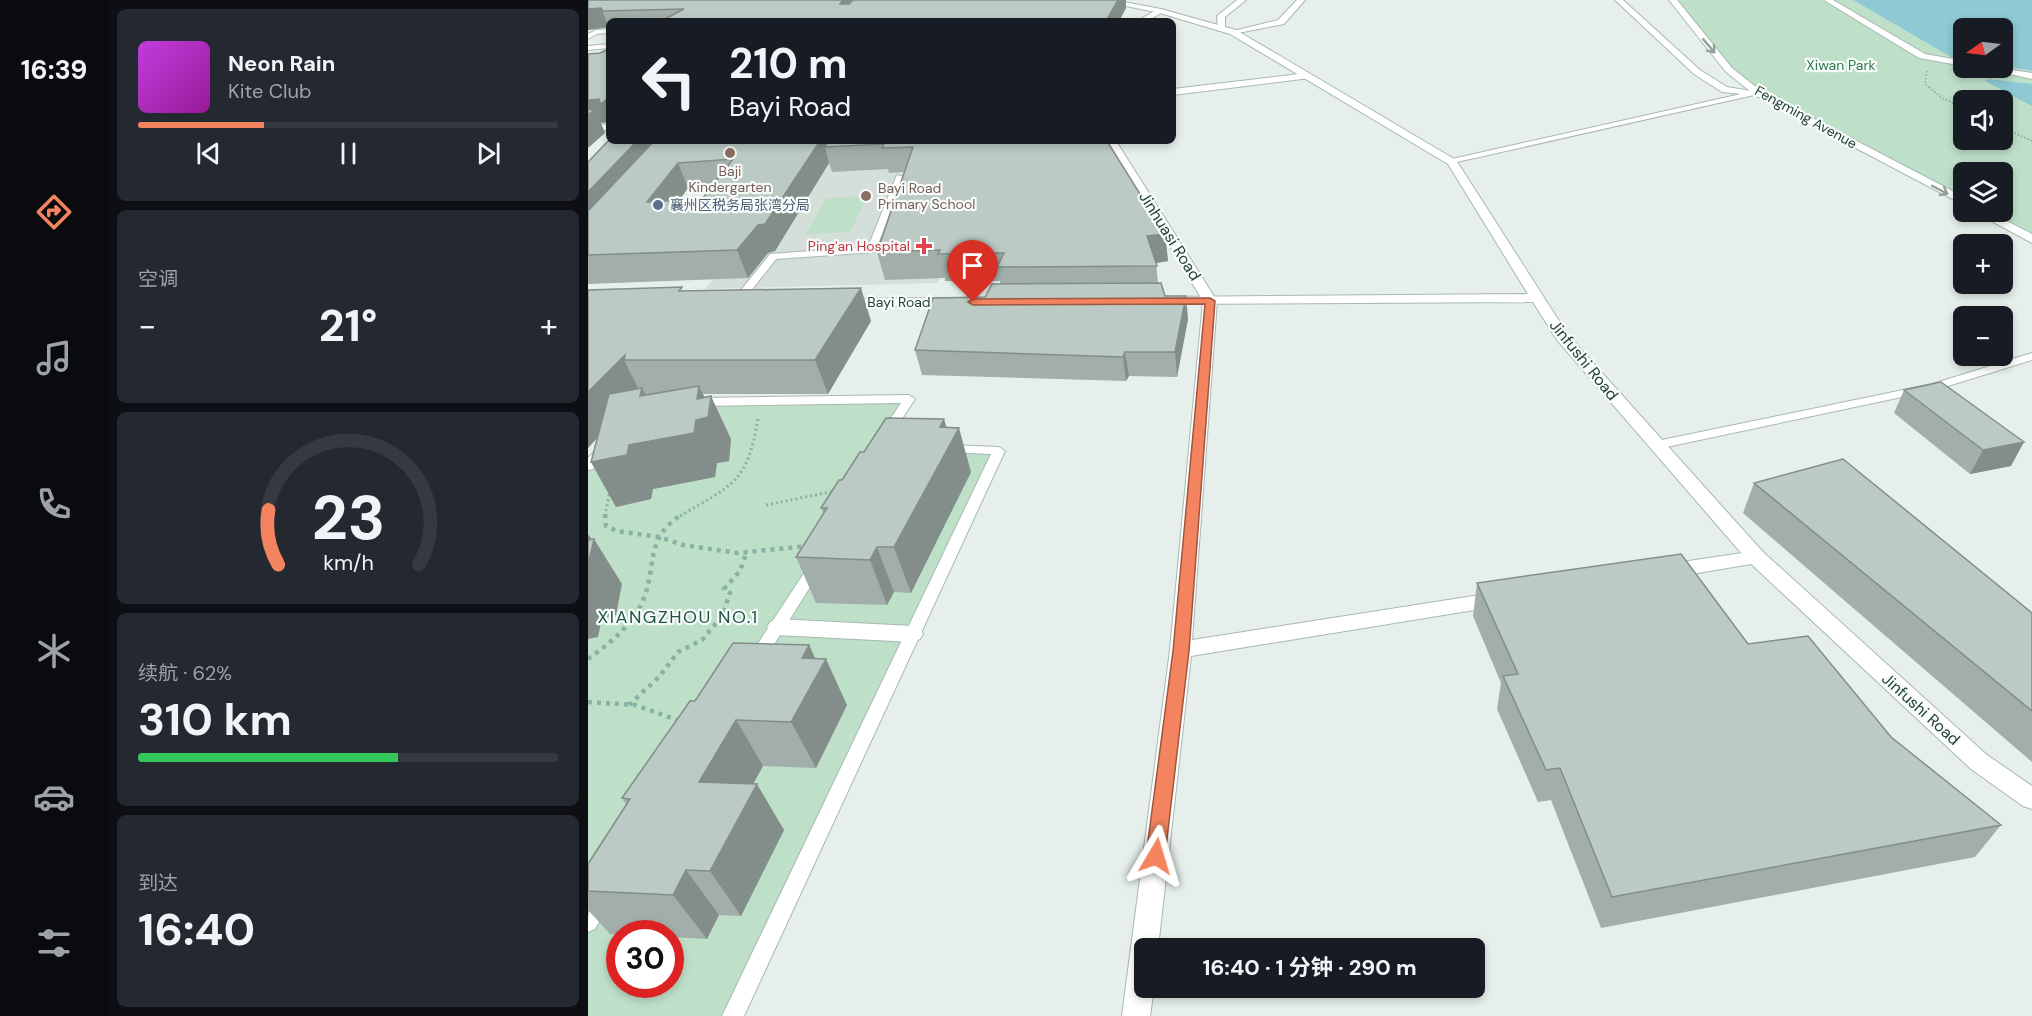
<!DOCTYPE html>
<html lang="zh">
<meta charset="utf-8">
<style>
:root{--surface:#171b24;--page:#242831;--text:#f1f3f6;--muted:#9ea1a6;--line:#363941;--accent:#f4845f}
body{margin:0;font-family:"DM Sans","Noto Sans SC",sans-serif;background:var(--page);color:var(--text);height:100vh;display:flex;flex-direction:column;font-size:22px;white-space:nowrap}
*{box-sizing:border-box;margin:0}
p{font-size:20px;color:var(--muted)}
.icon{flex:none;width:33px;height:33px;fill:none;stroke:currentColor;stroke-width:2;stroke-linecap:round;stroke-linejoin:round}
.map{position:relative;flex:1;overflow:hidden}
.details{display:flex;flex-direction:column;gap:9px;padding:9px;background:#0d0f14;width:480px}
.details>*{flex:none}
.top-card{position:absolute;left:18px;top:18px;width:570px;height:126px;border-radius:9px;box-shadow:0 3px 9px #0003;background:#171b24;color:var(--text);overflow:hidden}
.needle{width:39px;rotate:256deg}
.tools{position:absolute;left:1365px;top:18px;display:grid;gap:12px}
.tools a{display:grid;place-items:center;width:60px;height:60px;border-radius:9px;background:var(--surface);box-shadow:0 3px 9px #0003;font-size:30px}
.speed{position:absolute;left:18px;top:920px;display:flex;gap:12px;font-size:30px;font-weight:700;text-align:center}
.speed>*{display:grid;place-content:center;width:78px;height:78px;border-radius:50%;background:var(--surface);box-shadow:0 3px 9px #0003;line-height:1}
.speed .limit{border:9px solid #d22;background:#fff;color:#111}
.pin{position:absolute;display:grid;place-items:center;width:51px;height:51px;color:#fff;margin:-62px -26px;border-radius:50% 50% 50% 0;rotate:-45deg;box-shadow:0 0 6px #0007}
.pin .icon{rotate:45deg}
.me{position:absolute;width:66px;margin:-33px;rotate:7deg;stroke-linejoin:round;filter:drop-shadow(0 0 4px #0008)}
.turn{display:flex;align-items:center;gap:21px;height:126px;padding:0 24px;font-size:27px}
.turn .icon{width:78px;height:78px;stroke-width:2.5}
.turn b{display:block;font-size:42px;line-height:51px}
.big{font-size:45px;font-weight:700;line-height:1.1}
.details .card{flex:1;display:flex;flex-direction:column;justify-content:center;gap:9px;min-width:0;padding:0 21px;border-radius:9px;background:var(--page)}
.details .dial{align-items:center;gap:0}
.dial svg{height:156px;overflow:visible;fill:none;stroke:var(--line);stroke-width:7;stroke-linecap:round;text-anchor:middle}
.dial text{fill:var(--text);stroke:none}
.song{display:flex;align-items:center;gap:18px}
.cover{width:72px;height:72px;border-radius:9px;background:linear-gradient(135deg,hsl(290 70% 55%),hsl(300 70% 35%))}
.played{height:6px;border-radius:3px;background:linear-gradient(90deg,var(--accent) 30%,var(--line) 30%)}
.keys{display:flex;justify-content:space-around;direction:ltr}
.heat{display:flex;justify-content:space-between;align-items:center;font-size:33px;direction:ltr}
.charge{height:9px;border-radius:4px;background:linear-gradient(90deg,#34c759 62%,var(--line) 0)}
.trip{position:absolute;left:546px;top:938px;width:351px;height:60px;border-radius:9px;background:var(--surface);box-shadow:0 3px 9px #0003;font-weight:700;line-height:60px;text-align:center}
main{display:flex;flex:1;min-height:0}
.menu{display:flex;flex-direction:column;width:108px;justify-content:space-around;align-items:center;background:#090b0e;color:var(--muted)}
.menu .icon{width:42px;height:42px}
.menu .current{color:var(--accent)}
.menu b{font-size:27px;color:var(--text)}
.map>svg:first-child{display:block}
</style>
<main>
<nav class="menu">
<b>16:39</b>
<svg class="icon current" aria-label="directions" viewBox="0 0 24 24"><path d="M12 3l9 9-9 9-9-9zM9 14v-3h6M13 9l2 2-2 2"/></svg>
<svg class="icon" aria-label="music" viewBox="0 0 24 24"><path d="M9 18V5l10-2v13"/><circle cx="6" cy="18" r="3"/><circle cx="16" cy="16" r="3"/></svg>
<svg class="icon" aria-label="phone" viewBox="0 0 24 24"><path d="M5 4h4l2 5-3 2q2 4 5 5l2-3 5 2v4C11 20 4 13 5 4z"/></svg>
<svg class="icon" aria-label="climate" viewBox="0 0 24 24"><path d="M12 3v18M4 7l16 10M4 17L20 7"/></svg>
<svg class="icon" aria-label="car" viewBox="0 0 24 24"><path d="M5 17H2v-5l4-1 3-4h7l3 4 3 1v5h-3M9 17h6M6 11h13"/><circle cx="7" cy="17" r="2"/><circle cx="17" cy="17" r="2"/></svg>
<svg class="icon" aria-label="filters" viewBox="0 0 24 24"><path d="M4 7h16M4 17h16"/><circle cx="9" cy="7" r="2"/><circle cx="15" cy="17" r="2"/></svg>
</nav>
<section class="details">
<div class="card">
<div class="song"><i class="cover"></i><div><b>Neon Rain</b><p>Kite Club</p></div></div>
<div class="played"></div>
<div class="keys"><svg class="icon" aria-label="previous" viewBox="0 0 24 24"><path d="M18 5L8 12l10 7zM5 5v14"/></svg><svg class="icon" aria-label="pause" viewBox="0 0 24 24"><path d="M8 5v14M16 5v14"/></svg><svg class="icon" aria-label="next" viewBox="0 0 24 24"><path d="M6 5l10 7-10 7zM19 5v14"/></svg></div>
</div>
<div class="card"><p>空调</p>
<div class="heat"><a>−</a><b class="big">21°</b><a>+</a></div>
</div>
<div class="card dial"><svg viewBox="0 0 100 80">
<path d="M14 69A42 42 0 1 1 86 69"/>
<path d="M14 69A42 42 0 0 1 9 41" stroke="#f4845f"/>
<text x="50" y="56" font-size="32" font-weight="700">23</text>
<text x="50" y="72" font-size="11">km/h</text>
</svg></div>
<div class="card"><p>续航 · 62%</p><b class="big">310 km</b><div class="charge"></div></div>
<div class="card"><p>到达</p><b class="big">16:40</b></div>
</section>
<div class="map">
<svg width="1444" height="1016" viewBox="0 0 1444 1016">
<rect width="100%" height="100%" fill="#e6efeb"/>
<path fill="#d4dfda" d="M375,157L369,228L350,283L117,289L160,235L207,158Z"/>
<path fill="#bfe0c8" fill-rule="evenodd" d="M1085,0H1265L1363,57L1375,59L1376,68L1415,66L1444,71V239L1393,212H1414V172H1376L1375,202L1170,93L1141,70ZM1376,100H1414V140H1376Z
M280,196L262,232L218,234L238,198Z
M321,399L291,445L411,451L145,1016H0V466L61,403ZM32,933H82V984H32Z"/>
<path fill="#8ec9d4" d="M1265,0H1444V71L1415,66L1414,28H1376L1375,59L1363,57Z
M1400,79L1444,84V106L1397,81Z"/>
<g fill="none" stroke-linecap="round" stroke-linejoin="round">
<defs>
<path id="service" d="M21,29V33L9,34L0,39V34L8,30Z
M21,44V48L0,50V46Z
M309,175L316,177L287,252L188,259L152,305H144V301L182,254L280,247Z
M1444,353V360L1347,390L1069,449L1063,445L1069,441L1344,384Z
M321,395L327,399L303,436L299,437L293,433L313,403L109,406L103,402L109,398Z
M16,445L22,449L5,469L0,470V458L12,446Z
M359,445L411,447L417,451L156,1016H134L403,454L355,452L353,449Z
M227,563L232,564L234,568L175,662L169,664L163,662L161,658L163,654L222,564Z
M13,892L20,894L23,901L7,929L0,932C0,916 0,898 13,892Z"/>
<path id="pedestrian" d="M1236,0H1245L1337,54L1376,61V66L1331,58Z
M1394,68H1410L1444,73V79Z
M189,619L325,626L332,629L335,634L332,639L325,642L189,635L182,632L179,627L182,622Z"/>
<path id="minor" d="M649,0H658L637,17V29L630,31L629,16Z
M709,0H717L696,24L645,34L641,32L690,20Z
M1027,0H1035L1112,70L1139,87L1175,93L860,164L859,162L864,159L1153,94L1134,92L1106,74Z
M570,9L577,11L559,21H549Z
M719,73L723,76L722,78L585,95V89Z
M21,124V130L0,132V126Z
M518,141H528L629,301L604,640L911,592L918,594L921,599L918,604L911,606L603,656L570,948H556V987H566L562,1016H534L582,650L615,301Z
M1168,551L1175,552L1178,557L1175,562L1080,578L1073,576L1070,571L1073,566L1080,564Z"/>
<path id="tertiary" d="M509,0H525L573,9L648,30L868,160L980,335L1175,552L1399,755L1444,786V809L1435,806L1383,769L1161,562L969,340L945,302L570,304V298L575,297L940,294L860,164L642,34L572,13Z
M367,298L374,302L372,305L254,307L247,303L254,299Z"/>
<path id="secondary" d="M1081,0H1089L1144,68L1173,91L1376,197V205L1167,95L1138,72Z
M1387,212H1401L1444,234V243Z"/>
</defs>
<use href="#service" stroke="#a8b8b2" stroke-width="2"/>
<use href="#pedestrian" stroke="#a8b8b2" stroke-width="2"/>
<use href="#minor" stroke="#a8b8b2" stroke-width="2"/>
<use href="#tertiary" stroke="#a8b8b2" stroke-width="2"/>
<use href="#secondary" stroke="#a4bbb3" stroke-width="2"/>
<path stroke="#86b3a5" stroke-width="1.5" stroke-dasharray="1.5 2" stroke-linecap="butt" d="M1339,71L1337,84L1343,89"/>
<path stroke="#86b3a5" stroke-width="2" stroke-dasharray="1.5 2" stroke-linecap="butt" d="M1341,87L1354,98L1376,108
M1414,127L1444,141"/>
<path stroke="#86b3a5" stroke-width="3" stroke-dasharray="2 3" stroke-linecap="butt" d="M178,505L247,491
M17,516L22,490
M92,516C144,485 160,483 170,418"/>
<path stroke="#86b3a5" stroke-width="4.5" stroke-dasharray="4 5" stroke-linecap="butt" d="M17,514L18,526L29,531L71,537L95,545L150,553L219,546
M0,659C21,644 42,627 54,603C70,567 55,538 95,514
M0,702L47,705L92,721
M41,705L71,677L90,652L114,640L134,616L142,593L136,589L152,571L159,551"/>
<use href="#service" fill="#fff" fill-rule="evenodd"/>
<use href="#pedestrian" fill="#fff" fill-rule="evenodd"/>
<use href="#minor" fill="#fff" fill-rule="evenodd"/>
<use href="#tertiary" fill="#fff" fill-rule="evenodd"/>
<use href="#secondary" fill="#fff" fill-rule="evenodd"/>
</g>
<path fill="#a1aea9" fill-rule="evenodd" d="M0,0H538V8L531,21H21V27L0,30Z
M21,141H239V142L519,141L577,234L580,261L568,263L570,283L577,296L600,319L589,377L541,376L538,381L334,375L327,350L397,297L412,284V281H357V278L297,280L289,252L316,172L301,173L300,169L244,172L241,163L187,251L180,253L160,278L0,284V162ZM124,186L114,199L91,200L100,188Z
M0,290L96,291L283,321L240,394H115L143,439L141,461L129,463L127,477L65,489L63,499L28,507L3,462L9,438L0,448Z
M1316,390L1423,466L1382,474L1306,413Z
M359,428L383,472L323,593L306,592L299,605L228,603L208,557L236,514L233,508L276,452Z
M1166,483L1444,613V762L1155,513Z
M889,583L1160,644L1303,737L1413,825L1387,857L1013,928L963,800L950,802L909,709L913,683L885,616Z
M221,645L227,658L259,705L228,768L175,766L165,784L196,830L153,916L131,915L119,939L82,937V933H32V935L22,934L0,910V864L38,804L34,798L107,701Z"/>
<path fill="#838d89" d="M255,0H295L270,6L252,4Z
M530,0H538V8L531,21H518Z
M13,8L21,27L0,30V9Z
M21,97V122L13,104Z
M11,99L21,122L13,123L17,133L0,148V100Z
M49,141H81L0,232V192Z
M232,141H239L241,147H237L241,163L187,251L180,253L160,278L149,250Z
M90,163L100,188L71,228L59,202Z
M577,234L580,261L562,264L559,236Z
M273,288L283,321L240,394L227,360Z
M598,296L600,319L589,377L587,352Z
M537,352L541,376L538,381L535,357Z
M37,355L36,360L52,392L0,448V392Z
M111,386L122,409L123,396L143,439L141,461L129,463L127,477L65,489L63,499L28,507L3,462L41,445L54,388L76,431L109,399Z
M356,419L363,443L371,428L383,472L323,593L306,547L352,427Z
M1436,442L1423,466L1382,474L1395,450Z
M0,534L6,543V539L34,584L28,615L14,618L10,637L0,639Z
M289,547L306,592L299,605L282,560Z
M221,645L232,669L238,659L259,705L228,768L203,722L214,658Z
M148,720L175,766L141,827L111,782Z
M169,784L196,830L153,916L122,871Z
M98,870L131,915L119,939L85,895Z"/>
<path fill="#bbcac4" stroke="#838d89" stroke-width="1.5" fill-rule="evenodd" d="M0,0H255L252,4H261L265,0H530L518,21H73L96,9L15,11L13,8L0,9Z
M21,49V97L13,104L11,99L0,100V54L12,53Z
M7,109L0,115V110Z
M21,140L49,141L0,192V162Z
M66,141H232L177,224L170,225L149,250L0,255V211ZM145,159L114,199L59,202L90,163Z
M240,141H519L577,234L559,236L569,266L409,267L416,253L350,254L352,250L289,252L325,147L294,148L296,144L237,147Z
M573,283L577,296H598L587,352H537L535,357L327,350L345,298L397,297L404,284Z
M94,287L91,291L273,288L227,360H36L37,355L0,392V290Z
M1353,382L1436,442L1395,450L1316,390Z
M111,386L109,399L123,396L120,417L108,420L106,433L41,445L39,455L3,462L21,394L54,388L52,396Z
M298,418L356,419L352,427L371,428L306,547H289L282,560L208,557L239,508H233L251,480H254L272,452H276Z
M1255,459L1444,613V711L1166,483Z
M6,539L0,565V540Z
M1093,554L1160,644L1220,636L1303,737L1413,825L1024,897L972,768L958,770L915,676L930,674L889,583Z
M145,643L221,645L214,658L238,659L203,722L148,720L111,782L169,784L122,871L98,870L85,895L0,891V864L42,799L34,798L102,701H107Z"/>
<defs><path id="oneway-shaft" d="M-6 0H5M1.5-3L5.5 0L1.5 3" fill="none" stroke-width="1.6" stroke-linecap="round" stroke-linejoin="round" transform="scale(1.5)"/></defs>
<g stroke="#92a09c">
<use href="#oneway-shaft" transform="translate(1121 46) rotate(50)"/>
<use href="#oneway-shaft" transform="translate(1352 190) rotate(28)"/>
</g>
<path fill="#f4845f" stroke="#9f563e" stroke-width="1.5" d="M622,298L627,301L601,651L577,856L574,862L568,865L561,862L558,856L585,651L617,304L385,305L380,302L385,299Z"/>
<g fill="#8d6e63" stroke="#f7fbf9" stroke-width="2">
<circle cx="142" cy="153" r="6"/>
<circle cx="278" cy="196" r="6"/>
</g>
<circle fill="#5c6f8a" stroke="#f7fbf9" stroke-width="2" cx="70" cy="205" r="6"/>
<path fill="#e0444e" stroke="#f7fbf9" stroke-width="2" d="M333 237h6v6h6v6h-6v6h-6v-6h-6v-6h6z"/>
<g text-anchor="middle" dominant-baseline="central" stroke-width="4.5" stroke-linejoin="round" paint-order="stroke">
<g font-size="14" fill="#2d7a4b" stroke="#f7fbf9">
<text x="1253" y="65">Xiwan Park</text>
</g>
<g font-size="14" fill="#24423a" stroke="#f7fbf9">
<text transform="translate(1218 117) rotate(29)">Fengming Avenue</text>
<text x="311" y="302">Bayi Road</text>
</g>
<g font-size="14" fill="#785e54" stroke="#f7fbf9">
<text x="142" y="171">Baji<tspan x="142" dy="16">Kindergarten</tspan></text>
<text x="290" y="188" text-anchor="start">Bayi Road<tspan x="290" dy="16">Primary School</tspan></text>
</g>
<g font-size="14" fill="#4e5e75" stroke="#f7fbf9" text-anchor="start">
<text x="82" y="205">襄州区税务局张湾分局</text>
</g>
<g font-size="14" fill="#be3a42" stroke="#f7fbf9" text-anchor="end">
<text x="322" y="246">Ping'an Hospital</text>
</g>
<g font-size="16" fill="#24423a" stroke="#f7fbf9">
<text transform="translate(582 236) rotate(58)">Jinhuasi Road</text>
<text transform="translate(996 360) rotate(51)">Jinfushi Road</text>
<text transform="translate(1333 709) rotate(42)">Jinfushi Road</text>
</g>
<g font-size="18" letter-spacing="1.5" fill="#1f5548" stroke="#f7fbf9">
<text x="90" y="617">XIANGZHOU NO.1</text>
</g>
</g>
</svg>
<div class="tools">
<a><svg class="needle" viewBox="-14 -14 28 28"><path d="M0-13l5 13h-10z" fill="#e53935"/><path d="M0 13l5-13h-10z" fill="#9ea1a6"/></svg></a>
<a><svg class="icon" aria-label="sound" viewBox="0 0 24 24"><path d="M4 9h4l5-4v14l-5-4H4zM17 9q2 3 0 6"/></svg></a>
<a><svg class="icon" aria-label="layers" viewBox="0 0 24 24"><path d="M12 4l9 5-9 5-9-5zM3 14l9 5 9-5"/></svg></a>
<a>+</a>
<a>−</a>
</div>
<div class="speed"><div class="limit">30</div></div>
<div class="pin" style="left:385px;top:302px;background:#d93025"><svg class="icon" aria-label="arrive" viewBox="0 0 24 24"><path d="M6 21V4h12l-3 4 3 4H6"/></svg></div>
<svg class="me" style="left:568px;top:856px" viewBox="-20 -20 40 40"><path d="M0-17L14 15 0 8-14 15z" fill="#f4845f" stroke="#fff" stroke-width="4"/></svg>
<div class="trip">16:40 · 1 分钟 · 290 m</div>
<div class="top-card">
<div class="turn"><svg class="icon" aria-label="left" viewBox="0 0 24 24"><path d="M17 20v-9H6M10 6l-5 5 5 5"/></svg><div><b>210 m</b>Bayi Road</div></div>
</div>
</div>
</main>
